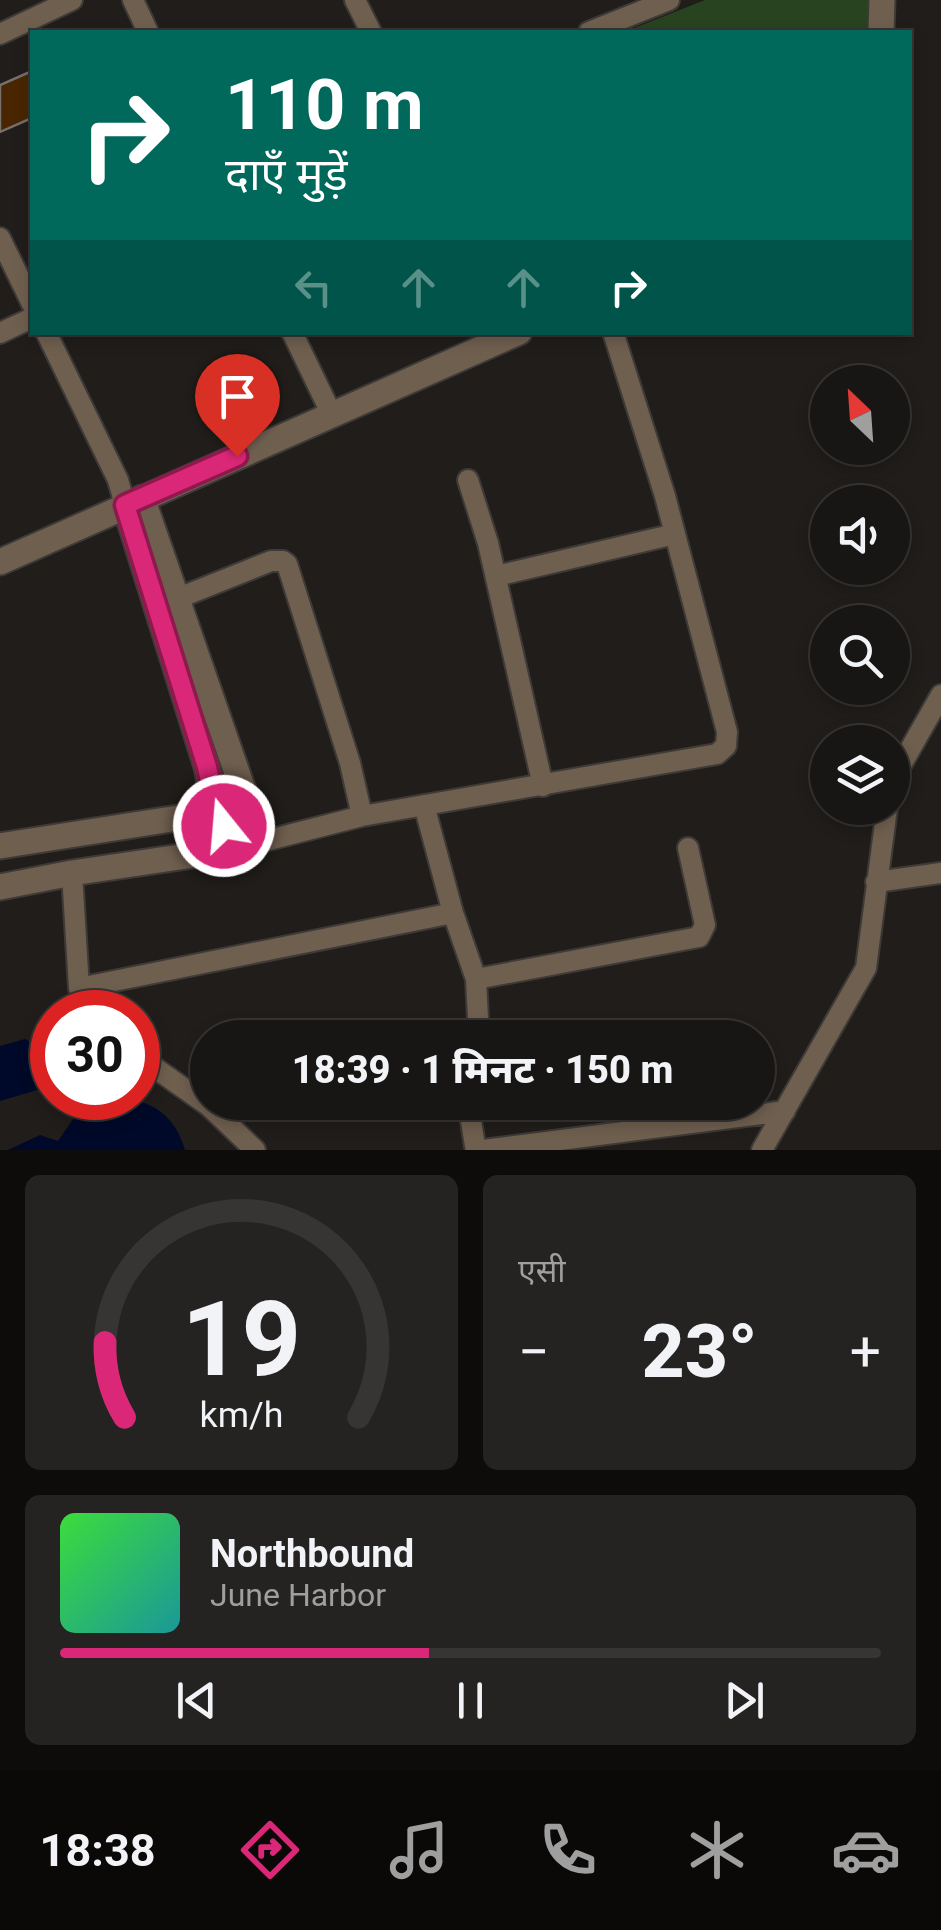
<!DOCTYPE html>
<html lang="hi">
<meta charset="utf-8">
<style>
:root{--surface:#181614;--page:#252322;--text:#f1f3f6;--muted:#9f9fa0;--line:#363534;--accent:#db2777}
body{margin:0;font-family:Roboto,"Noto Sans Devanagari",sans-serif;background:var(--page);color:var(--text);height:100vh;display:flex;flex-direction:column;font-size:38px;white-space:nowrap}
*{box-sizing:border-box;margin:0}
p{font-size:32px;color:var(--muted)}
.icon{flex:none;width:55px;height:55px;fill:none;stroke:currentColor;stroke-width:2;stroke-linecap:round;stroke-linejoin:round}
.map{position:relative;height:1150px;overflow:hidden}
.panel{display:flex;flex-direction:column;gap:25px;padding:25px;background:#0d0c0b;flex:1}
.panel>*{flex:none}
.hud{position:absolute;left:30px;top:30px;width:882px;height:305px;border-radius:0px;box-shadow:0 5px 15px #0003,0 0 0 2px var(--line);background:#00695c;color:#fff;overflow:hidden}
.needle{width:65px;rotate:335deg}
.tools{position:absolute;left:810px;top:365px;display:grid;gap:20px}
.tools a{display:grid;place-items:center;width:100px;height:100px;border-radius:50%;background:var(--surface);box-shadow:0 5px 15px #0003,0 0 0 2px var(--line);font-size:50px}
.speed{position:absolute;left:30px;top:990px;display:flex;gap:20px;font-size:50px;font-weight:700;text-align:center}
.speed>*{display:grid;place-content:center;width:130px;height:130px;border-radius:50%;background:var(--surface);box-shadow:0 5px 15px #0003,0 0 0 2px var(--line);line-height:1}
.speed .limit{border:15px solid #d22;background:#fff;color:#111}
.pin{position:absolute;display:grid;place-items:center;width:85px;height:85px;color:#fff;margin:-102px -42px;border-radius:50% 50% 50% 0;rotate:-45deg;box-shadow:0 0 10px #0007}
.pin .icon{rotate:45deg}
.me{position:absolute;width:110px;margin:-55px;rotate:343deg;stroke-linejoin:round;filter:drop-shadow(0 0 8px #0008)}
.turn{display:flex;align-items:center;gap:35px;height:210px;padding:0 30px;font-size:45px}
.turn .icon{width:130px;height:130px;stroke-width:2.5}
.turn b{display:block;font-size:70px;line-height:85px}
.lanes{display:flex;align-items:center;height:95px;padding:0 30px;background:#0003;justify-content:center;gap:50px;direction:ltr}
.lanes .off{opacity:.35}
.big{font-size:75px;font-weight:800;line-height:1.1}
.panel .widget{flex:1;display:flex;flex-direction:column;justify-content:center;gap:15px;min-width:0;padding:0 35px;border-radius:15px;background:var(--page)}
.panel .dial{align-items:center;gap:0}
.dial svg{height:260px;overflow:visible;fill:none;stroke:var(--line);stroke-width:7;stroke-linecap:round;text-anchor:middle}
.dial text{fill:var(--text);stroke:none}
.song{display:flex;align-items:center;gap:30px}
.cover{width:120px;height:120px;border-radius:15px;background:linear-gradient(135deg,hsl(120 70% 55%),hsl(180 70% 35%))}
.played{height:10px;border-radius:5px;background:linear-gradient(90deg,var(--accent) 45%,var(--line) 45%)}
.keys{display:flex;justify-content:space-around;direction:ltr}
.heat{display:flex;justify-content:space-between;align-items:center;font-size:55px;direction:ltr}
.panel .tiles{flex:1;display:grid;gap:25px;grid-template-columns:1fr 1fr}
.widget:last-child{grid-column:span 2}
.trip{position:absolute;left:190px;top:1020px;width:585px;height:100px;border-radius:50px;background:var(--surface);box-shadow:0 5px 15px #0003,0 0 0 2px var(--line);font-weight:800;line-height:100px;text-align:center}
.dock{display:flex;height:160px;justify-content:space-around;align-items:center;background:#0a0908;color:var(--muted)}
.dock .icon{width:70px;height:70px}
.dock .active{color:var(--accent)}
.dock b{font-size:45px;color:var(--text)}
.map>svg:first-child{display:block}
</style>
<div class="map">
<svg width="941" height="1150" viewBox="0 0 941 1150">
<rect width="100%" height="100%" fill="#201d1a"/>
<path fill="#284320" d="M705,0H872V32H624Z"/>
<path fill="#000929" d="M25,1039L52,1056V1091L47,1087L0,1101V1046Z
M63,1098C114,1097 167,1089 185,1150H8L40,1135L58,1141L80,1109Z"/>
<path fill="#492601" stroke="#74706c" stroke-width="2.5" d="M32,71V118L0,132V85Z"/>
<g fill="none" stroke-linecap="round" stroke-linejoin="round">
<defs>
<path id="minor" d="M133,0L148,32
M355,0L371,32
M589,32L669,0
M0,34L72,0
M0,238L32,304
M46,332L118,480L125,505
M292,332L332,415
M0,333L32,318
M468,480L488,543L543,786
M496,576L675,534
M176,599L271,561H283L287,564L350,763L362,816
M892,781L941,695
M204,808L243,843L253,844L362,816L717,754L726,746L727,732L665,496L613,332
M72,873L79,988L453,913L424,805
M876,882L941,873
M453,913L476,979L479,1038
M476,979L699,937L705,925L688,848
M79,988L94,1012
M138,1056L209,1106L255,1150
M468,1102L475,1146L483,1150L785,1111
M209,1106L272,1102
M762,1150L866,968L887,808"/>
<path id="tertiary" d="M881,32L882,0
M0,562L519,332
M0,846L191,816C215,806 212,789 207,767L125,505
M0,887L72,873L227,850C244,843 252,836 252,816L142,498"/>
</defs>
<use href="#minor" stroke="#3d3a37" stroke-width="24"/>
<use href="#tertiary" stroke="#3d3a37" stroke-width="29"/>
<use href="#minor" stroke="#6f5f4f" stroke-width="20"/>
<use href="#tertiary" stroke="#6f5f4f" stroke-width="25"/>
</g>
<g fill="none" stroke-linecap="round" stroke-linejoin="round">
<defs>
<path id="route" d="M224,826L204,808L212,790L207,767L125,505L237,456"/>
</defs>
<use href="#route" stroke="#8e194d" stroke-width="25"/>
<use href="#route" stroke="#db2777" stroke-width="18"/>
</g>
</svg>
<div class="tools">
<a><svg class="needle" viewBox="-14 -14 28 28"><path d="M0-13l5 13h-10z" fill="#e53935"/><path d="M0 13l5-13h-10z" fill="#9f9fa0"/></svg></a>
<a><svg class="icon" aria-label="sound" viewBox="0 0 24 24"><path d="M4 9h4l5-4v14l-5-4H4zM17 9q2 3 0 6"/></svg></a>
<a><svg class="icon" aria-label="search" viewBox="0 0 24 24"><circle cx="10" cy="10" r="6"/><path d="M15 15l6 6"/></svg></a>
<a><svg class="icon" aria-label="layers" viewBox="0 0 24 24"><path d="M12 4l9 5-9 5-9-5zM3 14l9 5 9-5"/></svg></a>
</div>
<div class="speed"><div class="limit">30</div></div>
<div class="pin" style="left:237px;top:456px;background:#d93025"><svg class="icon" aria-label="arrive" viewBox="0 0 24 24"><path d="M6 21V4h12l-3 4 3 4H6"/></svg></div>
<svg class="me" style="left:224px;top:826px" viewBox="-20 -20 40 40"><circle r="17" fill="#db2777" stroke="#fff" stroke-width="3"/><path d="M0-11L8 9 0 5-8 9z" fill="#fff"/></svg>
<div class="trip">18:39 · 1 मिनट · 150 m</div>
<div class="hud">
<div class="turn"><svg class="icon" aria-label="right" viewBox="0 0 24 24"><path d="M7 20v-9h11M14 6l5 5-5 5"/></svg><div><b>110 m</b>दाएँ मुड़ें</div></div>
<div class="lanes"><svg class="icon off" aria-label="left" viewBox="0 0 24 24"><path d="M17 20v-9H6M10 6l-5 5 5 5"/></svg><svg class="icon off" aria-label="ahead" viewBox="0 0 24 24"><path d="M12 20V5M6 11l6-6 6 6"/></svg><svg class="icon off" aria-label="ahead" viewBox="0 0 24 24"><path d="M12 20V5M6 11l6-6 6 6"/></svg><svg class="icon" aria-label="right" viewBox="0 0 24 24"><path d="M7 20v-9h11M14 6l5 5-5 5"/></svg></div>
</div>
</div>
<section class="panel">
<div class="tiles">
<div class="widget dial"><svg viewBox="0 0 100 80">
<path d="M14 69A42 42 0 1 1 86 69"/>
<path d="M14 69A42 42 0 0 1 8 46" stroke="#db2777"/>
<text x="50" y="56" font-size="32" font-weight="700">19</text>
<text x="50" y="72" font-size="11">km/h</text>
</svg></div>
<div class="widget"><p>एसी</p>
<div class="heat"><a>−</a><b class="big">23°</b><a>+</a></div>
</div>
<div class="widget">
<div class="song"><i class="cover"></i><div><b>Northbound</b><p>June Harbor</p></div></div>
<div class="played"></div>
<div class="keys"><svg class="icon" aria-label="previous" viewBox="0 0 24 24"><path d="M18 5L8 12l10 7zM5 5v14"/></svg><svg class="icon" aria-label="pause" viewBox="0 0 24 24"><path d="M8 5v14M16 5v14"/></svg><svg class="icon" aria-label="next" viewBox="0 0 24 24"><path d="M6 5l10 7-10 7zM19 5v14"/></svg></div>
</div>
</div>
</section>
<nav class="dock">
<b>18:38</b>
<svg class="icon active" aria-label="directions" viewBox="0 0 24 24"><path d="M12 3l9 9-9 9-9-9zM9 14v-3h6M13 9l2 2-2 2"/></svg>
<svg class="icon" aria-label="music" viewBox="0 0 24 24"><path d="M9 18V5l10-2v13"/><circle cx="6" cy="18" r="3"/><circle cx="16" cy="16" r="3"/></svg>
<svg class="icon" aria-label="phone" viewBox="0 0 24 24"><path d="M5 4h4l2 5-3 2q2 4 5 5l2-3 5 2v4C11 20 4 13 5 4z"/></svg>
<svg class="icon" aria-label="climate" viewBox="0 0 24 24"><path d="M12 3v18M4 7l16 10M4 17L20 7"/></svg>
<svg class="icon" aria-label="car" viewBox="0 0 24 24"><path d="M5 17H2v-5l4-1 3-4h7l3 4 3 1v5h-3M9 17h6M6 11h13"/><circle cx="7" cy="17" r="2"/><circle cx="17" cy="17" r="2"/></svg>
</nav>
